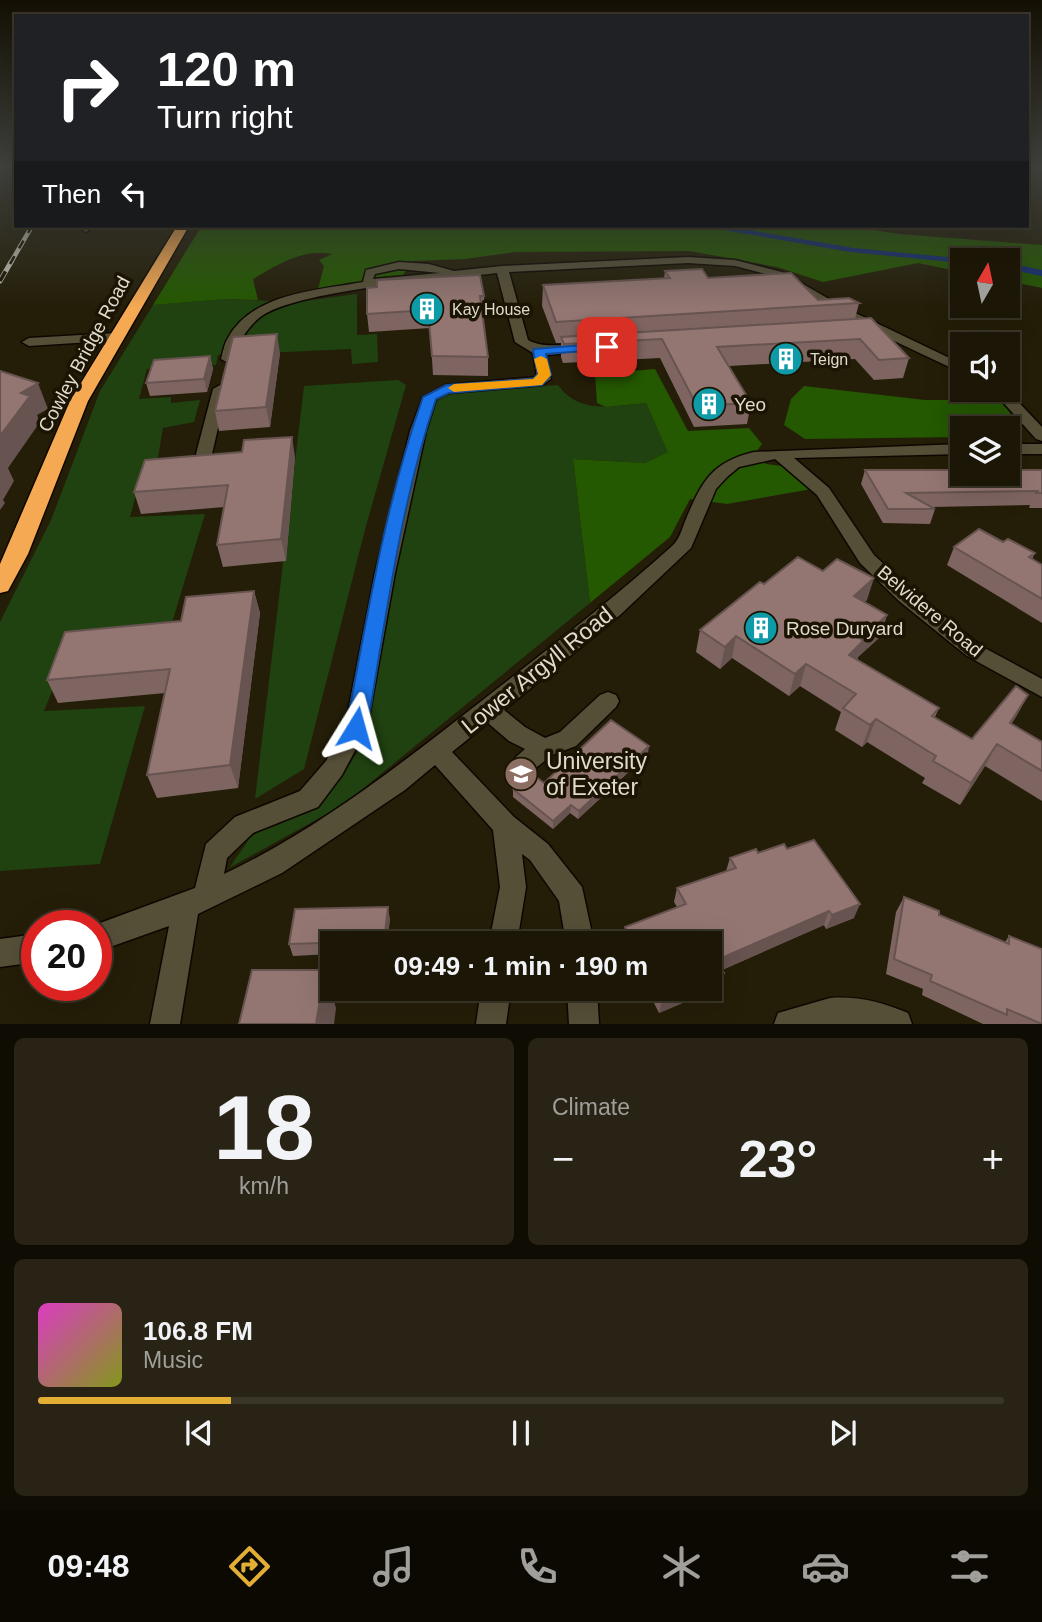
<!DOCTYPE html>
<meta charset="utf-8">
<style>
:root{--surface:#1b1606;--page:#282314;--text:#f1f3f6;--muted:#a09f9b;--line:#393528;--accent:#e2af34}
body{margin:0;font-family:Arial,sans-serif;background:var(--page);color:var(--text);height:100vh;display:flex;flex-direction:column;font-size:26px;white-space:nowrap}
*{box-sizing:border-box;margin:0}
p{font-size:23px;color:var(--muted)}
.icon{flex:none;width:38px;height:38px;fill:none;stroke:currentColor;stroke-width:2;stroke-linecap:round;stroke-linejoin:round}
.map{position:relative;height:1024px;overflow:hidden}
.sheet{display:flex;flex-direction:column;gap:14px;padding:14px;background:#0f0c03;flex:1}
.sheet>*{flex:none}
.hud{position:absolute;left:14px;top:14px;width:1015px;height:214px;border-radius:0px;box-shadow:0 7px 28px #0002,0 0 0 2px var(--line);background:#202124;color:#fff;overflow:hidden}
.needle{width:46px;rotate:9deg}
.fabs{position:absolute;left:950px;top:248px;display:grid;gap:14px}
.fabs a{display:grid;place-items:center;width:70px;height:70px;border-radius:0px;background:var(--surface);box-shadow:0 7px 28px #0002,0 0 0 2px var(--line);font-size:35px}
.speed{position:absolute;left:21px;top:910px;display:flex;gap:14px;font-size:35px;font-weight:700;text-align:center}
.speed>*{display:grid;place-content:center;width:91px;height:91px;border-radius:50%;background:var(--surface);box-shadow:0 7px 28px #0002,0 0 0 2px var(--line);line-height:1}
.speed .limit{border:10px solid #d22;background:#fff;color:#111}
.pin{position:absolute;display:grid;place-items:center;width:60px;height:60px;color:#fff;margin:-30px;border-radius:14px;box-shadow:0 4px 10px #0006}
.me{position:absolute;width:77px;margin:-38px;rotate:8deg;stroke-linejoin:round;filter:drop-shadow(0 0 5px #0008)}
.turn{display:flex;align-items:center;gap:24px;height:147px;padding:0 28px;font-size:32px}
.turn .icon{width:91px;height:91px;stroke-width:2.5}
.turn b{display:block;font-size:49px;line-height:60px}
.then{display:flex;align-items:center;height:66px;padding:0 28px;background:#0003;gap:14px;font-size:26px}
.big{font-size:52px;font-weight:800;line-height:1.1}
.sheet .card{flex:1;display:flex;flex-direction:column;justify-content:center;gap:10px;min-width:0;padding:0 24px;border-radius:10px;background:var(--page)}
.sheet .dial{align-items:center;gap:0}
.dial b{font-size:91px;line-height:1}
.song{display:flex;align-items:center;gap:21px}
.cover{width:84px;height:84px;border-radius:10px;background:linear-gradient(135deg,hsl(310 70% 55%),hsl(70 70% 35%))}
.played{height:7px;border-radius:4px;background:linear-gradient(90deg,var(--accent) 20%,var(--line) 20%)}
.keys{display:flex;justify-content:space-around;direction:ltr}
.heat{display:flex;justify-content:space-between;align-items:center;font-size:38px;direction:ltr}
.sheet .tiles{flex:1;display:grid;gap:14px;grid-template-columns:1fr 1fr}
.card:last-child{grid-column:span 2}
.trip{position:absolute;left:320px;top:931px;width:402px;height:70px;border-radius:0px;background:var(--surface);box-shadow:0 7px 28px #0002,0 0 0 2px var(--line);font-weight:800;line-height:70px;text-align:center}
.dock{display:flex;height:112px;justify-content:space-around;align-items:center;background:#0b0902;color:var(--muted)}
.dock .icon{width:49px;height:49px}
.dock .current{color:var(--accent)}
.dock b{font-size:32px;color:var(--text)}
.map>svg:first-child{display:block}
</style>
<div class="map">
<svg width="1042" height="1024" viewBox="0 0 1042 1024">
<rect width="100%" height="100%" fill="#241e08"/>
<path fill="#204110" d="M357,294V335L377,334L378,362L352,364L351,349L218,355L216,365L147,369L139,399L171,397V403L200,400L194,422L163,428L156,469L143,470L130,517L205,514L171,626L77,630L44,711L145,706L100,864L0,871V622L51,520L100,391L153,305L227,299L296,302Z
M398,380L406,385L366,526L304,769L255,799L304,386Z
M558,385C580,415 613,406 646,403L669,452L645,463L573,459L590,603L343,805L229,868L250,838L270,823L319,803L347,769L365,739L399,551L433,404L444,396L456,393Z"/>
<path fill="#245801" d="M204,226H846L900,234L1042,245V288L1008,281V261H962V272L918,263L823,282L777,267L690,251L515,252L465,259L414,261L401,277L318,289L324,266L319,260L332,254C303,248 277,265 253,279L258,300L227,299L153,305L201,227Z
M655,369L688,431L749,428L762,444L757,451L766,464L789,467L812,489L727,504L690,499L670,537L590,603L573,459L645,463L668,452L646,403L606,407L597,403L595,374Z
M804,386L925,400H1000L1022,428L1018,438H1008V429H962V437L805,439L784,425L791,399Z"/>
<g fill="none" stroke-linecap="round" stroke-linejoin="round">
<path stroke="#132f74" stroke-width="4.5" d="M538,226H577
M713,226L852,250L965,261"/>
<path stroke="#132f74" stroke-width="6" d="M1008,266L1042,273"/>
<defs>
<path id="minor" d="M83,226H93L86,232L81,229Z
M688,257L735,260L782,272L843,307L962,364V373L835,313L774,276L735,266L688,263L509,272L528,340C550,352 578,338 591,348L584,352L546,355L551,379L542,385L449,393L436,399L426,431L395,573L367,728L342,775L318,807L253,833L227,858L224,874C317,830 398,766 479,703C544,652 610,602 672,546C680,539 682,528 686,519C702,481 712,462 754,452L962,444V454L794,458L829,488L874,555L913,591L981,646L1042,679V697L967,656L899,601L860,563L817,495L775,459L739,467L727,477L716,489L691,548L620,615L504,710L525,727L545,738L560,732L600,695L608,692L616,695L619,701L616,707L576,746L552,755L532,771L524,774L516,771L512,764L516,757L525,749L509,741L488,723L452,752L514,817L548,844L582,887L594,943H566L559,901L530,860L522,854L526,887L517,943H489L500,887L493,830L435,765L405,790L282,873L198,914L180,1024H150L169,926L96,952V926H92L195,888L206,844L235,817L300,791L326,761L345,727L375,573L410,431L423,397L446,385L537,377L533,353L515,342L497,273C448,279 293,290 259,318C245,330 239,342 235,359L228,363L221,359C223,352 224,344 228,338C252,293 319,290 363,282L366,270L399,262L429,264L454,271L502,266ZM399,269L440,273L373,279L375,274Z
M116,333L123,337L121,340L29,346L22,342L29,338Z
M220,385L227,389L212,454L204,459L198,457L196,454L213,389Z
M992,390H1007L1042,427V441L1036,439Z
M1008,444H1042V454H1008Z
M37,934V962L0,967V939Z
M481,989H511L506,1024H476Z
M567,989H597L599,1024H569Z
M830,998C858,996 881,1002 908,1013L912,1024H774L778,1013Z"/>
<path id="highway" d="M177,226H189L88,401L28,554L8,591L0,593V564L70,401Z"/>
</defs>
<use href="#minor" stroke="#0e0700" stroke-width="3"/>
<use href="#highway" stroke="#0e0700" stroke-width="3"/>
<use href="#minor" fill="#564f38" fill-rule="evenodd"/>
<use href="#highway" fill="#f6a953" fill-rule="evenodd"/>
<defs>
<path id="rail-far1" d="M10,264L32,226"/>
<path id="rail" d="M0,281L11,262"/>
</defs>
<use href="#rail-far1" stroke="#c8c4b6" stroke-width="4.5"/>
<use href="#rail" stroke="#c8c4b6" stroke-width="5"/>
<use href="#rail-far1" stroke="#1b1402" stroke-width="2.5" stroke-dasharray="9" stroke-linecap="butt"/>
<use href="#rail" stroke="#1b1402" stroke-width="3.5" stroke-dasharray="11" stroke-linecap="butt"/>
</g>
<path fill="#7e6562" d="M665,271L708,278L818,300L859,303L855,319L909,358L903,378L874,380L855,359L729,366L751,403L747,424L694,427L660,358L563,363L561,357V343H556L542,306L543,285L664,278Z
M484,296L485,313L482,314L488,357V376L433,375L430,328L369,332L367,314Z
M280,353L270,427L219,431L215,411Z
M210,356L213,369L207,392L150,396L146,383Z
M295,457L286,561L223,567L217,545L224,507L141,514L134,492Z
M865,470H1042V508H1029L1030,505L932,507L935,509L930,524L883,523L861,484Z
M1003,542L1035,553L1032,559L1042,565V623L947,565L954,547Z
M823,571L867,600L864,602L887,615L880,637L858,657L857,660L939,708L935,717L972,739L1028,695L1011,724L1042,742V801L985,766L960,805L922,783L925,778L867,742L862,747L835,730L841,712L800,686L789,696L732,658L720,669L696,652L700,630L764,584Z
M254,591L260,613L238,788L157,798L147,775L165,693L58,703L47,680L181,621Z
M648,754L578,819L570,813L553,829L513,797V789L544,783Z
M787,849L854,918L826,929L824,925L722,970L724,973L720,987L659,1013L647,989H710V943H624L623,940L625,927L677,907L674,902L677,888L726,871L730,858Z
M904,897L939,915L1005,942L1009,936L1042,1024H983L922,995L923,989L886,974L896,912Z
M390,919L387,943H332V954L293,956L289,944Z"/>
<path fill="#675350" d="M277,334L280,353L270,427L266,407Z
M210,356L213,369L207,392L204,379Z
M38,383L48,409L37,415L40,422L8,468L14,481L3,500L5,503L0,510V436L21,393Z
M292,437L295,457L286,561L281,539Z
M874,578L867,600L847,617L854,596Z
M254,591L260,613L238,788L230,765Z
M887,615L880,637L858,657L856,663L849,655L861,639Z
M736,636L732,658L720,669L725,647Z
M806,664L800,686L789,696L795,674Z
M1028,695L1016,717L998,745L1010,723Z
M876,719L867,742L862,747L870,725Z
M997,744L985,766L960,805L971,783Z
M649,746L648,754L578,819L579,811Z
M571,805L570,813L553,829V821Z
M860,904L854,918L826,929L832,915Z
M388,907L390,919L387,943H385Z
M829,911L824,925L713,974L717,960Z
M325,970L336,1008L334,1024H316Z
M724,973L720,987L659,1013L662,1000L688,989H710V979Z"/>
<path fill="#937672" stroke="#675350" stroke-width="2" d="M702,269L708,278L791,273L818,300L849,298L859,303L556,322L543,285L670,278L665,271Z
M480,275L484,296H480L488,357L432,356L428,310L367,314V288L377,287V280Z
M871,318L909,358L879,360L860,339L717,347L751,403L697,406L662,339L564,344L561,337Z
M277,334L266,407L215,411L233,337Z
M210,356L204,379L146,383L154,360Z
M0,371L38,383L21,393L30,396L0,436Z
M292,437L281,539L217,545L228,485L134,492L145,460L242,452L244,440Z
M865,470H962V474H1008V470H1042V493H1035L1039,491L906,493L935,509H888Z
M979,529L1003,542L1008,539L1035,553L1029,557L1042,565V599L954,547Z
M798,557L823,571L837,559L874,578L854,596L887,615L861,639L863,641L849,655L939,708L932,716L972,739L1016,686L1028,695L1010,723L1042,742V771L997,744L971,783L933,761L936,756L876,719L870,725L843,708L856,694L806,664L795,674L736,636L725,647L700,630L760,582L764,584Z
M254,591L230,765L147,775L170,669L47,680L65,632L181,621L186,597Z
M611,720L649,746L579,811L571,805L553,821L513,789L531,773L544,783Z
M814,840L860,904L832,915L829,911L717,960L724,973L710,979V943H633L625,927L686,904L677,888L736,868L730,858L756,849L758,853L784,844L787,849Z
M904,897L939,911V915L1009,944V936L1042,949V1024L1007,1009V1015L930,981L932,975L894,959Z
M388,907L384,941L289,944L295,909Z
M252,970H325L316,1024H239Z
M656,989H688L662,1000Z"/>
<linearGradient id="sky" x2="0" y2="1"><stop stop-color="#141004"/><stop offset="0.54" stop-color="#3f413d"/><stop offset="1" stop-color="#3f413d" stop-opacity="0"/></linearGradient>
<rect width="1042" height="308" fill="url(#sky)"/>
<path fill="#1a73e8" stroke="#114b97" stroke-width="2" d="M607,343L611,344V349L546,354L551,375L542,385L449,393L436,399C400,505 386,619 367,728L364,734L356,737L349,734L346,728C367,618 385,503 423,397L446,385L533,379L538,374L533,351L534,349Z"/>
<path fill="#f59e0b" d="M541,356L547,359L551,375L542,385L454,392L448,388L454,384L533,379L538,374L534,359Z"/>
<defs>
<symbol id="building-disc" viewBox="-11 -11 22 22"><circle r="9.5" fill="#0f9aa8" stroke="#1b1402"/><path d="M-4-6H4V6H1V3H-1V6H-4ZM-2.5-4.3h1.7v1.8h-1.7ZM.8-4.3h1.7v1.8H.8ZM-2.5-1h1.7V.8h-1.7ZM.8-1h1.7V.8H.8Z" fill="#fff"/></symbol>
<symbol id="university-disc" viewBox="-11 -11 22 22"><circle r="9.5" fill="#8d6e63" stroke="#1b1402"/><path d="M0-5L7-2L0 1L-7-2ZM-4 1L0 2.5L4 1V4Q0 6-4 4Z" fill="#fff"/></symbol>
</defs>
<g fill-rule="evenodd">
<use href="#building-disc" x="408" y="290" width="38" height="38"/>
<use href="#building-disc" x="767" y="340" width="38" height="38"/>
<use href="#building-disc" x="690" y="385" width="38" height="38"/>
<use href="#building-disc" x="742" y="609" width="38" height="38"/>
<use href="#university-disc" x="502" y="755" width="38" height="38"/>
</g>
<g text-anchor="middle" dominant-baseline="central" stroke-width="7" stroke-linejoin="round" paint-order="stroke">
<g font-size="16" fill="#dfdbce" stroke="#1b1402" text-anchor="start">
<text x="452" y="309">Kay House</text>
<text x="810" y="359">Teign</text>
</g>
<g font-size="19" fill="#dfdbce" stroke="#1b1402">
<text transform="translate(84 354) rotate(-62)">Cowley Bridge Road</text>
<text transform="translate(930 611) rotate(40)">Belvidere Road</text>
</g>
<g font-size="19" fill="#dfdbce" stroke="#1b1402" text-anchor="start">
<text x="734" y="404">Yeo</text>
<text x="786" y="628">Rose Duryard</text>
</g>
<g font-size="23" fill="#dfdbce" stroke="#1b1402">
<text transform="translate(537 670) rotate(-39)">Lower Argyll Road</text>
</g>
<g font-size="23" fill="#dfdbce" stroke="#1b1402" text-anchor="start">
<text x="546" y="761">University<tspan x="546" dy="26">of Exeter</tspan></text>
</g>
</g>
</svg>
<div class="fabs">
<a><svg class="needle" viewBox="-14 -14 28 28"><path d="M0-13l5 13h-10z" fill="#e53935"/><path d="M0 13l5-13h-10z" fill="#a09f9b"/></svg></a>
<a><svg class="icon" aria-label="sound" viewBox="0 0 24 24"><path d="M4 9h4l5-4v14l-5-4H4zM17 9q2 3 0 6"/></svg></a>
<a><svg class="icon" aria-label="layers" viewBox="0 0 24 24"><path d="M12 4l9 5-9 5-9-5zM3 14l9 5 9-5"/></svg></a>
</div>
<div class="speed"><div class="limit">20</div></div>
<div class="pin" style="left:607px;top:347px;background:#d93025"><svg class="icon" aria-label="arrive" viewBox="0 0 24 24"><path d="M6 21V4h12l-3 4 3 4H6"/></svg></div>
<svg class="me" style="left:356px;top:728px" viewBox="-20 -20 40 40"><path d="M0-17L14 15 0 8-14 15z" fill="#1a73e8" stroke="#fff" stroke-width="4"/></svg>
<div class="trip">09:49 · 1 min · 190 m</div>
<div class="hud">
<div class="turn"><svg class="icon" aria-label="right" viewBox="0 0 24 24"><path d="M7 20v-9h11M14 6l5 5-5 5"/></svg><div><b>120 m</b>Turn right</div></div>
<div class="then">Then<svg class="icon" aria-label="left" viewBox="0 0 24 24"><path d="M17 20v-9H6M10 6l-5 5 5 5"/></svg></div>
</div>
</div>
<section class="sheet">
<div class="tiles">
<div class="card dial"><b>18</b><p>km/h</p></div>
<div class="card"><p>Climate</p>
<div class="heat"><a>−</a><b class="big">23°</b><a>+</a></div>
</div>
<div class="card">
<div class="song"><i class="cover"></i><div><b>106.8 FM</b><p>Music</p></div></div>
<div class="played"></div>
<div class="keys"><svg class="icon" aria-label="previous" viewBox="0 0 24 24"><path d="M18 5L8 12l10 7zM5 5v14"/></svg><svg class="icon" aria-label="pause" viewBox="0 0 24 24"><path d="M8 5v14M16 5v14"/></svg><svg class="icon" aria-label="next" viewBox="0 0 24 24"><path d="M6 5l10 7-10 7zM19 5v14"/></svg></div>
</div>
</div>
</section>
<nav class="dock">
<b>09:48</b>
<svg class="icon current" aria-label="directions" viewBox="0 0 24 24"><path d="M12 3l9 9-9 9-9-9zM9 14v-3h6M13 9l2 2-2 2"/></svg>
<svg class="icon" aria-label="music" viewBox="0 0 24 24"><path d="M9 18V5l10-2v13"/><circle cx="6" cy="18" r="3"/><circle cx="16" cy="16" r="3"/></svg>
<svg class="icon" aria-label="phone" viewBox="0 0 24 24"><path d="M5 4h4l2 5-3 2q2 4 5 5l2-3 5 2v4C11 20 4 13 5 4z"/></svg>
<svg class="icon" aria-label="climate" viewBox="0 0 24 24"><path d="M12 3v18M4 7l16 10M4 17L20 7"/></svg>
<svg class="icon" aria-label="car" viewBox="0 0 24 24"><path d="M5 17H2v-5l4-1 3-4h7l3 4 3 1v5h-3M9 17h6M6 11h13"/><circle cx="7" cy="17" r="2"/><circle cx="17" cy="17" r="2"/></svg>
<svg class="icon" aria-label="filters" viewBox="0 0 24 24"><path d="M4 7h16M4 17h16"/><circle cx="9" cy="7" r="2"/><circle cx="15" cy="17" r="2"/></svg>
</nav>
